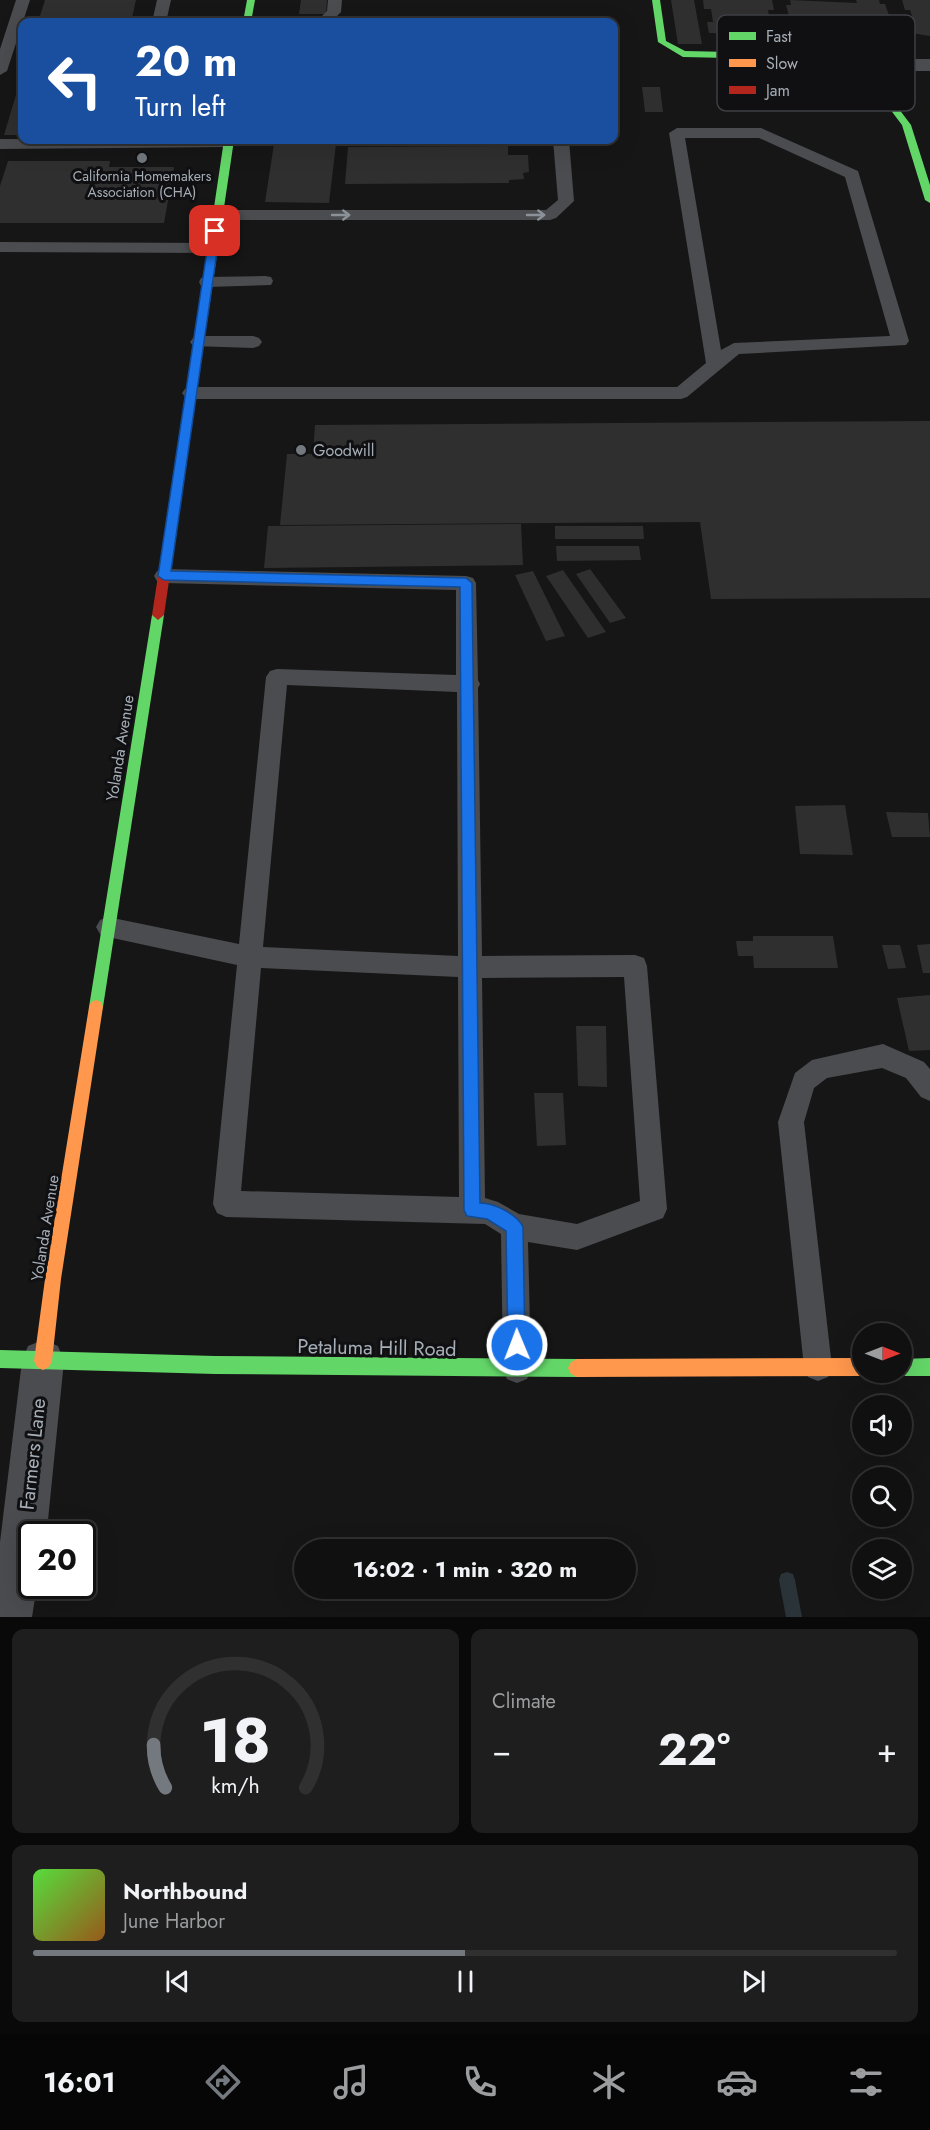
<!DOCTYPE html>
<meta charset="utf-8">
<style>
:root{--surface:#101010;--page:#1e1e1e;--text:#f1f3f6;--muted:#9c9d9f;--line:#303030;--accent:#74797f}
body{margin:0;font-family:Jost,sans-serif;background:var(--page);color:var(--text);height:100vh;display:flex;flex-direction:column;font-size:22px;white-space:nowrap}
*{box-sizing:border-box;margin:0}
p{font-size:20px;color:var(--muted)}
.icon{flex:none;width:33px;height:33px;fill:none;stroke:currentColor;stroke-width:2;stroke-linecap:round;stroke-linejoin:round}
.map{position:relative;height:1617px;overflow:hidden}
.details{display:flex;flex-direction:column;gap:12px;padding:12px;background:#090909;flex:1}
.details>*{flex:none}
.hud{position:absolute;left:18px;top:18px;width:600px;height:126px;border-radius:12px;box-shadow:0 6px 24px #0002,0 0 0 2px var(--line);background:#1a4fa0;color:#fff;overflow:hidden}
.needle{width:39px;rotate:90deg}
.tools{position:absolute;left:852px;top:1323px;display:grid;gap:12px}
.tools a{display:grid;place-items:center;width:60px;height:60px;border-radius:50%;background:var(--surface);box-shadow:0 6px 24px #0002,0 0 0 2px var(--line);font-size:30px}
.speed{position:absolute;left:18px;top:1521px;display:flex;gap:12px;font-size:30px;font-weight:700;text-align:center}
.speed>*{display:grid;place-content:center;width:78px;height:78px;border-radius:50%;background:var(--surface);box-shadow:0 6px 24px #0002,0 0 0 2px var(--line);line-height:1}
.speed .limit{border:3px solid #111;border-radius:9px;background:#fff;color:#111}
.pin{position:absolute;display:grid;place-items:center;width:51px;height:51px;color:#fff;margin:-26px;border-radius:12px;box-shadow:0 3px 9px #0006}
.me{position:absolute;width:66px;margin:-33px;rotate:359deg;stroke-linejoin:round;filter:drop-shadow(0 0 4px #0008)}
.turn{display:flex;align-items:center;gap:21px;height:126px;padding:0 18px;font-size:27px}
.turn .icon{width:78px;height:78px;stroke-width:2.5}
.turn b{display:block;font-size:42px;line-height:51px}
.big{font-size:45px;font-weight:700;line-height:1.1}
.details .widget{flex:1;display:flex;flex-direction:column;justify-content:center;gap:9px;min-width:0;padding:0 21px;border-radius:12px;background:var(--page)}
.details .dial{align-items:center;gap:0}
.dial svg{height:156px;overflow:visible;fill:none;stroke:var(--line);stroke-width:7;stroke-linecap:round;text-anchor:middle}
.dial text{fill:var(--text);stroke:none}
.song{display:flex;align-items:center;gap:18px}
.cover{width:72px;height:72px;border-radius:9px;background:linear-gradient(135deg,hsl(110 70% 55%),hsl(30 70% 35%))}
.played{height:6px;border-radius:3px;background:linear-gradient(90deg,var(--accent) 50%,var(--line) 50%)}
.keys{display:flex;justify-content:space-around;direction:ltr}
.heat{display:flex;justify-content:space-between;align-items:center;font-size:33px;direction:ltr}
.details .tiles{flex:1;display:grid;gap:12px;grid-template-columns:1fr 1fr}
.widget:last-child{grid-column:span 2}
.trip{position:absolute;left:294px;top:1539px;width:342px;height:60px;border-radius:30px;background:var(--surface);box-shadow:0 6px 24px #0002,0 0 0 2px var(--line);font-weight:700;line-height:60px;text-align:center}
.dock{display:flex;height:96px;justify-content:space-around;align-items:center;background:#060606;color:var(--muted)}
.dock .icon{width:42px;height:42px}
.dock .on{color:var(--accent)}
.dock b{font-size:27px;color:var(--text)}
.map>svg:first-child{display:block}
</style>
<div class="map">
<svg width="930" height="1617" viewBox="0 0 930 1617">
<rect width="100%" height="100%" fill="#161616"/>
<g fill="none" stroke-linecap="round" stroke-linejoin="round">
<path fill="#293338" fill-rule="evenodd" d="M787,1572L793,1574L795,1580L802,1617H786L779,1580L781,1574Z"/>
</g>
<path fill="#2f2f30" d="M45,0H136L131,22H38Z
M301,0H327L326,14H299Z
M671,0H694L702,44H678Z
M703,0H772L774,10H768L770,22H776L779,33H772L773,36L716,35V33H709L707,22H713L711,9H704Z
M790,0L857,3L856,0H879L880,4H885L895,32H891L892,36H868L867,33H820L821,36H799L797,30H793L786,5H791Z
M902,0H930V36L911,33L908,22H914L910,10H905Z
M537,18V22H467V19Z
M22,75V135H4Z
M642,87H660L663,112H645Z
M274,144H336L329,203L265,202Z
M508,146V155H528L529,172L523,173L524,179L509,180V183L345,184L348,147Z
M8,161H110L109,167H174L164,223H0V186Z
M930,421V598L711,599L700,522L280,525L287,454H313L315,425Z
M521,524L523,565L264,568L268,526Z
M555,526H643L644,539H555Z
M556,546H639L641,560L557,561Z
M590,569L626,618L610,623L576,574Z
M563,570L606,632L588,638L546,576Z
M533,571L565,636L546,641L515,575Z
M845,805L853,855L800,854L795,806Z
M886,812L928,813L930,837H892Z
M753,936H833L838,968H754L753,956H738L736,941H753Z
M930,944V973H923L917,945Z
M882,945H900L906,968L888,969Z
M930,995V1050L909,1051L897,998Z
M576,1026H606L607,1087L578,1086Z
M534,1093H563L566,1145L537,1146Z"/>
<g fill="none" stroke-linecap="round" stroke-linejoin="round">
<path fill="#4a4c4f" fill-rule="evenodd" d="M16,0H30L7,71L0,75V49Z
M157,0H171L166,22H152Z
M328,0H342L341,12L331,22H316L327,11Z
M677,128H761L858,171L909,341L906,345L739,354L687,397L681,399H191L185,397L182,393L185,389L191,387H677L706,363L669,133ZM685,138H759L845,177L890,336L734,343L721,350Z
M0,139L235,140L237,142L229,147L0,149Z
M553,140H569L574,201L556,218L550,220H218L210,215L218,210H546L558,200Z
M0,242L213,243L221,248L213,253L0,252Z
M265,276L271,277L273,281L271,285L207,287L201,286L199,282L201,278L207,277Z
M199,336H253L259,338L262,342L259,346L253,348L193,346L190,342L193,338Z
M164,569L466,576L473,578L476,583L478,680L480,684L478,688L482,956L635,955L644,958L647,966L667,1209L663,1218L577,1250L528,1242L531,1369L527,1379L517,1383L507,1379L503,1369L501,1234L485,1224L226,1217L217,1213L213,1204L237,965L108,937L100,934L96,927L100,920L108,917L239,944L266,677L270,671L277,669L456,675V590L164,583L157,581L154,576L157,571ZM287,685L457,692L458,956L263,947ZM261,968L458,977L459,1197L241,1191ZM624,977L640,1201L577,1224L519,1214L498,1202L485,1198L482,978Z
M883,1044L924,1062L930,1069V1101L921,1097L906,1078L882,1068L827,1078L814,1088L804,1122L832,1367L828,1377L818,1381L808,1377L804,1367L778,1122L795,1073L812,1060Z"/>
<path fill="#4a4c4f" fill-rule="evenodd" d="M911,59H930V71H913L871,84L863,83L860,78L863,73Z
M43,1340L58,1346L64,1361L48,1520L46,1534H32V1586H37L32,1617H0V1542L22,1361L28,1346Z"/>
<path fill="#63d668" fill-rule="evenodd" d="M247,0H255L251,22H243Z
M652,0H660L666,41L685,51L824,54L874,76L911,125L930,185V203L925,200L902,125L868,80L823,60L683,57L658,42Z
M224,140H234L207,322L202,325L197,322Z
M158,610L164,615L103,1007L101,1012L96,1014L91,1012L89,1007L152,615Z
M0,1350L215,1356L577,1359L583,1362L586,1368L583,1374L577,1377L215,1374L0,1368Z
M930,1358V1376H902L896,1373L902,1372V1359Z"/>
<path fill="#ff974d" fill-rule="evenodd" d="M96,1000L101,1002L103,1007L61,1279L52,1361L49,1367L43,1370L37,1367L34,1361L45,1279L89,1007L91,1002Z
M862,1358V1372H868L862,1376L577,1377L571,1374L568,1368L571,1362L577,1359Z"/>
<path fill="#b3261e" fill-rule="evenodd" d="M202,319L207,322L164,615L158,620L152,615L197,322Z"/>
</g>
<defs><path id="oneway-shaft" d="M-6 0H5M1.5-3L5.5 0L1.5 3" fill="none" stroke-width="1.6" stroke-linecap="round" stroke-linejoin="round" transform="scale(1.5)"/></defs>
<g stroke="#8a9198">
<use href="#oneway-shaft" transform="translate(341 215)"/>
<use href="#oneway-shaft" transform="translate(536 215)"/>
</g>
<path fill="#1a73e8" stroke="#114b97" stroke-width="1.5" d="M215,228L220,231L171,571L466,578L472,583L480,1203C494,1203 517,1214 523,1227L525,1345L523,1351L517,1354L511,1351L508,1345L506,1231L487,1219L467,1216L464,1210L460,587L164,580L158,576L210,231Z"/>
<g fill="#74797f" stroke="#101012" stroke-width="2">
<circle cx="142" cy="158" r="6"/>
<circle cx="301" cy="450" r="6"/>
</g>
<g text-anchor="middle" dominant-baseline="central" stroke-width="6" stroke-linejoin="round" paint-order="stroke">
<g font-size="14" fill="#a6aeb7" stroke="#101012">
<text x="142" y="176">California Homemakers<tspan x="142" dy="16">Association (CHA)</tspan></text>
</g>
<g font-size="16" fill="#a6aeb7" stroke="#101012" text-anchor="start">
<text x="313" y="450">Goodwill</text>
</g>
<g font-size="16" fill="#a6aeb7" stroke="#101012">
<text transform="translate(120 748) rotate(-81)">Yolanda Avenue</text>
<text transform="translate(45 1228) rotate(-81)">Yolanda Avenue</text>
</g>
<g font-size="20" fill="#a6aeb7" stroke="#101012">
<text transform="translate(377 1348) rotate(1)">Petaluma Hill Road</text>
<text transform="translate(33 1454) rotate(-84)">Farmers Lane</text>
</g>
</g>
<rect x="717" y="15" width="198" height="96" rx="9" fill="#101012" stroke="#3d3f44" stroke-width="1.5"/>
<rect x="729" y="32" width="27" height="8" fill="#63d668"/>
<rect x="729" y="59" width="27" height="8" fill="#ff974d"/>
<rect x="729" y="86" width="27" height="8" fill="#b3261e"/>
<g font-size="16" fill="#a6aeb7">
<text x="766" y="42">Fast</text>
<text x="766" y="69">Slow</text>
<text x="766" y="96">Jam</text>
</g>
</svg>
<div class="tools">
<a><svg class="needle" viewBox="-14 -14 28 28"><path d="M0-13l5 13h-10z" fill="#e53935"/><path d="M0 13l5-13h-10z" fill="#9c9d9f"/></svg></a>
<a><svg class="icon" aria-label="sound" viewBox="0 0 24 24"><path d="M4 9h4l5-4v14l-5-4H4zM17 9q2 3 0 6"/></svg></a>
<a><svg class="icon" aria-label="search" viewBox="0 0 24 24"><circle cx="10" cy="10" r="6"/><path d="M15 15l6 6"/></svg></a>
<a><svg class="icon" aria-label="layers" viewBox="0 0 24 24"><path d="M12 4l9 5-9 5-9-5zM3 14l9 5 9-5"/></svg></a>
</div>
<div class="speed"><div class="limit">20</div></div>
<div class="pin" style="left:215px;top:231px;background:#d93025"><svg class="icon" aria-label="arrive" viewBox="0 0 24 24"><path d="M6 21V4h12l-3 4 3 4H6"/></svg></div>
<svg class="me" style="left:517px;top:1345px" viewBox="-20 -20 40 40"><circle r="17" fill="#1a73e8" stroke="#fff" stroke-width="3"/><path d="M0-11L8 9 0 5-8 9z" fill="#fff"/></svg>
<div class="trip">16:02 · 1 min · 320 m</div>
<div class="hud">
<div class="turn"><svg class="icon" aria-label="left" viewBox="0 0 24 24"><path d="M17 20v-9H6M10 6l-5 5 5 5"/></svg><div><b>20 m</b>Turn left</div></div>
</div>
</div>
<section class="details">
<div class="tiles">
<div class="widget dial"><svg viewBox="0 0 100 80">
<path d="M14 69A42 42 0 1 1 86 69"/>
<path d="M14 69A42 42 0 0 1 8 47" stroke="#74797f"/>
<text x="50" y="56" font-size="32" font-weight="700">18</text>
<text x="50" y="72" font-size="11">km/h</text>
</svg></div>
<div class="widget"><p>Climate</p>
<div class="heat"><a>−</a><b class="big">22°</b><a>+</a></div>
</div>
<div class="widget">
<div class="song"><i class="cover"></i><div><b>Northbound</b><p>June Harbor</p></div></div>
<div class="played"></div>
<div class="keys"><svg class="icon" aria-label="previous" viewBox="0 0 24 24"><path d="M18 5L8 12l10 7zM5 5v14"/></svg><svg class="icon" aria-label="pause" viewBox="0 0 24 24"><path d="M8 5v14M16 5v14"/></svg><svg class="icon" aria-label="next" viewBox="0 0 24 24"><path d="M6 5l10 7-10 7zM19 5v14"/></svg></div>
</div>
</div>
</section>
<nav class="dock">
<b>16:01</b>
<svg class="icon on" aria-label="directions" viewBox="0 0 24 24"><path d="M12 3l9 9-9 9-9-9zM9 14v-3h6M13 9l2 2-2 2"/></svg>
<svg class="icon" aria-label="music" viewBox="0 0 24 24"><path d="M9 18V5l10-2v13"/><circle cx="6" cy="18" r="3"/><circle cx="16" cy="16" r="3"/></svg>
<svg class="icon" aria-label="phone" viewBox="0 0 24 24"><path d="M5 4h4l2 5-3 2q2 4 5 5l2-3 5 2v4C11 20 4 13 5 4z"/></svg>
<svg class="icon" aria-label="climate" viewBox="0 0 24 24"><path d="M12 3v18M4 7l16 10M4 17L20 7"/></svg>
<svg class="icon" aria-label="car" viewBox="0 0 24 24"><path d="M5 17H2v-5l4-1 3-4h7l3 4 3 1v5h-3M9 17h6M6 11h13"/><circle cx="7" cy="17" r="2"/><circle cx="17" cy="17" r="2"/></svg>
<svg class="icon" aria-label="filters" viewBox="0 0 24 24"><path d="M4 7h16M4 17h16"/><circle cx="9" cy="7" r="2"/><circle cx="15" cy="17" r="2"/></svg>
</nav>
